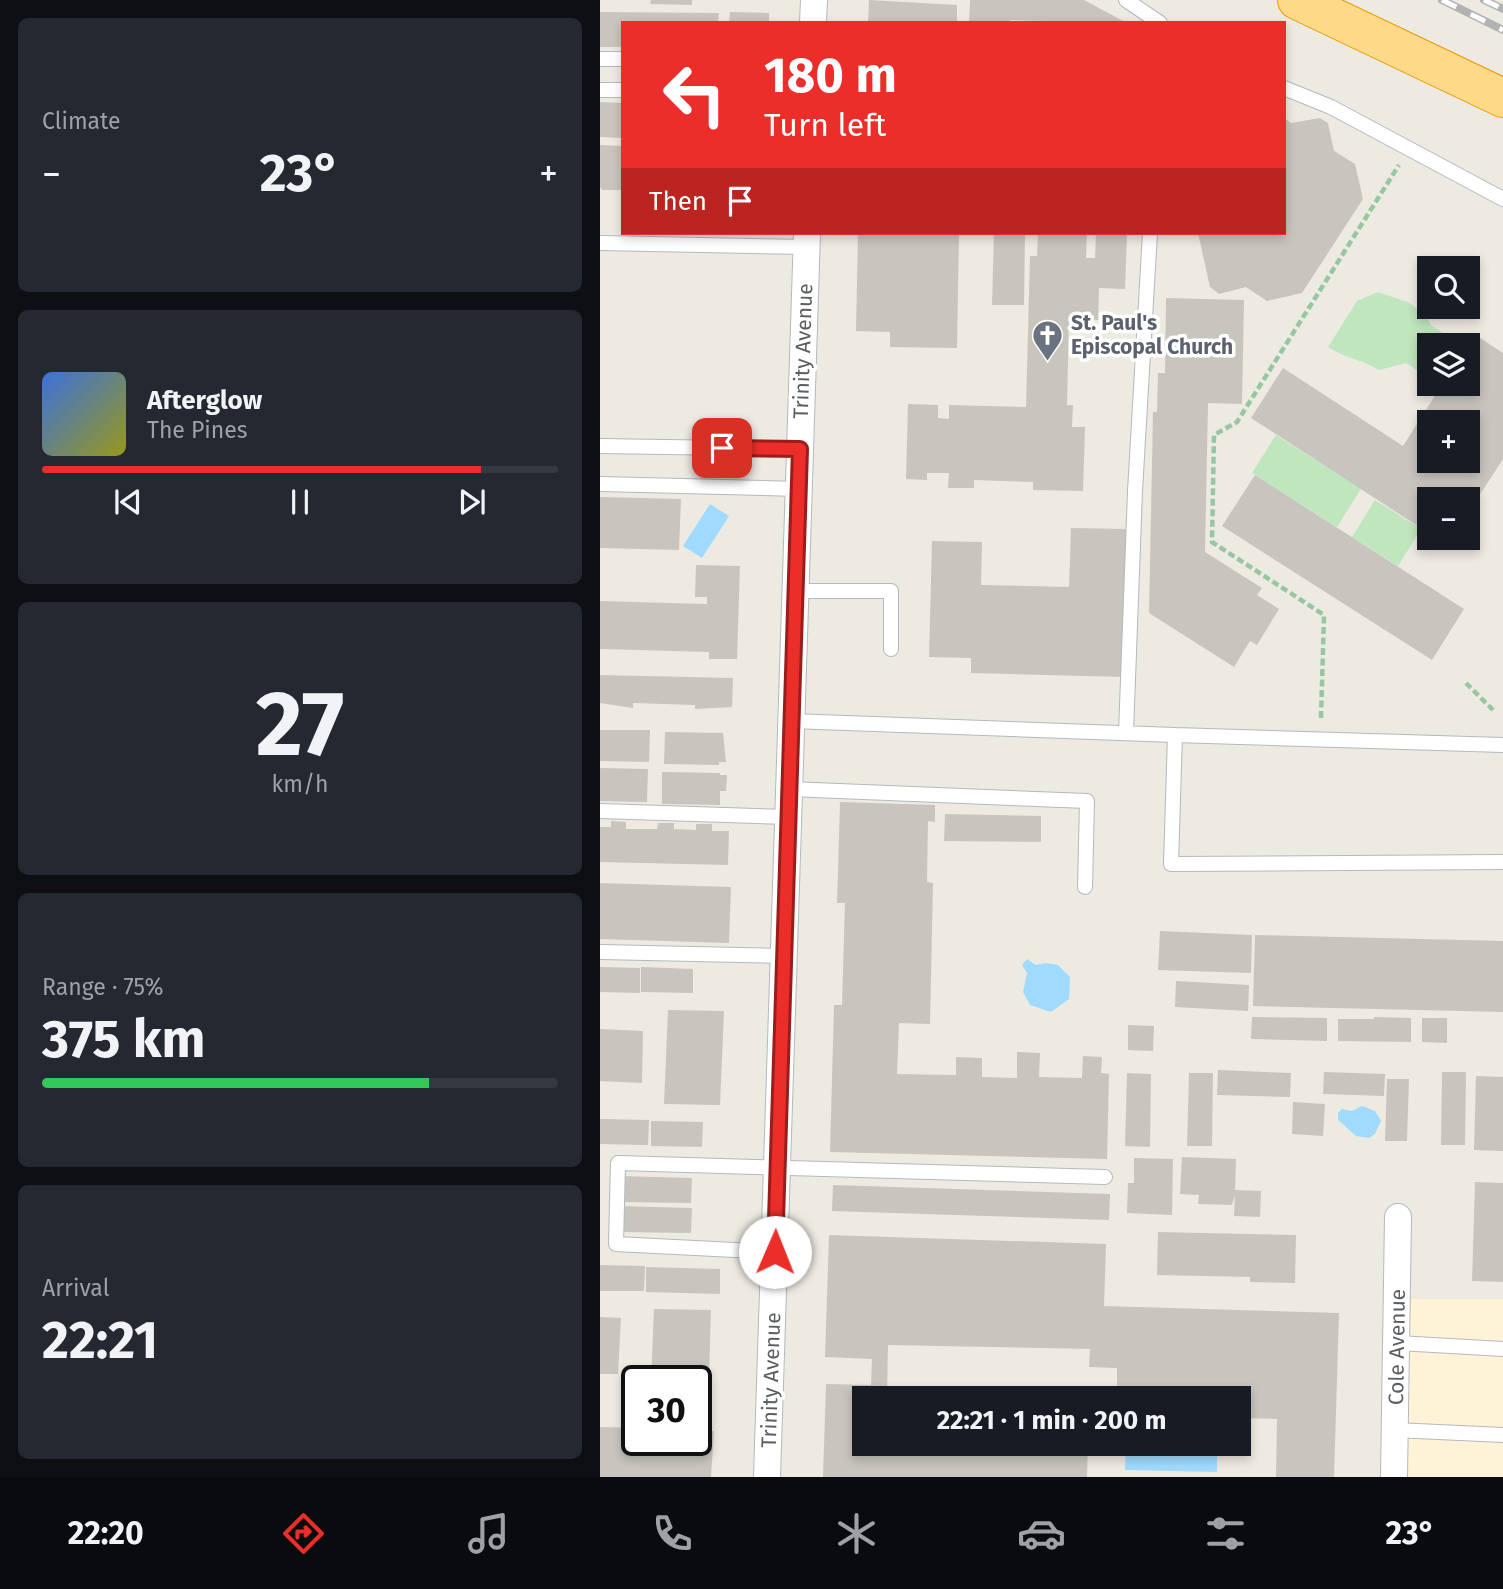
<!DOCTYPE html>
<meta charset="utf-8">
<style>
:root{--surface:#171b24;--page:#242831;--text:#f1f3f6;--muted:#9ea1a6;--line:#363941;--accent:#ec2e2a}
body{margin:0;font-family:"Fira Sans",sans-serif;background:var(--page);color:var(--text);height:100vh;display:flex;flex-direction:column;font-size:26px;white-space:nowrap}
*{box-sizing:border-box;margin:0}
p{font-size:23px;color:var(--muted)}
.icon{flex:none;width:38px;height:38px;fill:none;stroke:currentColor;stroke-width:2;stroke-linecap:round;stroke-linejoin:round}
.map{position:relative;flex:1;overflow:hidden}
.side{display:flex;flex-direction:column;gap:18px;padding:18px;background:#0d0f14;width:600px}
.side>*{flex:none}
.top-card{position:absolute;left:21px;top:21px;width:665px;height:214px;border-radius:0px;box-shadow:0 4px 10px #0003;background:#ec2e2a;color:#fff;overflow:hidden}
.tools{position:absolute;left:817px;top:256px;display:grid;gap:14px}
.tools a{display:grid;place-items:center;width:63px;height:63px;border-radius:0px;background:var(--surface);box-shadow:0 4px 10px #0003;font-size:35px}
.speed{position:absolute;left:21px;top:1365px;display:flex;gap:14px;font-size:35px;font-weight:700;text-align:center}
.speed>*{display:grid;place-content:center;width:91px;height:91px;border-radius:50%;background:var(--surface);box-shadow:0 4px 10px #0003;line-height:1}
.speed .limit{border:4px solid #111;border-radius:10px;background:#fff;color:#111}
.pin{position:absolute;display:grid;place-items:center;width:60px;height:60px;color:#fff;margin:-30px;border-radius:14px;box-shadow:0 4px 10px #0006}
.me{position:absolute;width:77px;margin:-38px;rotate:1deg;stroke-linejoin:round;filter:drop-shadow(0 0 5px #0008)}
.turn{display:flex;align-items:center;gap:24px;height:147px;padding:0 28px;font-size:32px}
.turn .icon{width:91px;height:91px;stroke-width:2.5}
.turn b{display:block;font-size:49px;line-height:60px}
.then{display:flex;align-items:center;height:66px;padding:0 28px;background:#0003;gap:14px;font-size:26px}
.big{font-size:52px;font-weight:700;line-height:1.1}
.side .card{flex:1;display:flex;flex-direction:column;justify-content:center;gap:10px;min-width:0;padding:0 24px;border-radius:10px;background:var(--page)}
.side .dial{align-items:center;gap:0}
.dial b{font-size:91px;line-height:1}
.song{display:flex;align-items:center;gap:21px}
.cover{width:84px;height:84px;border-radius:10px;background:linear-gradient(135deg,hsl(220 70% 55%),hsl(60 70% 35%))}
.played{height:7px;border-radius:4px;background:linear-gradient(90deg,var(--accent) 85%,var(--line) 85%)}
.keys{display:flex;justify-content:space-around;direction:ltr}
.heat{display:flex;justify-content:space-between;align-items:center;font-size:38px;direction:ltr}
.charge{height:10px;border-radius:5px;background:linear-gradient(90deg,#34c759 75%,var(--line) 0)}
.trip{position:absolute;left:252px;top:1386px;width:399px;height:70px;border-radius:0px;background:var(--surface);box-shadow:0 4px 10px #0003;font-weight:700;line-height:70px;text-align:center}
.menu{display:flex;height:112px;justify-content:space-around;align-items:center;background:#090b0e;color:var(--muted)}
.menu .icon{width:49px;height:49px}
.menu .active{color:var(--accent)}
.menu b{font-size:32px;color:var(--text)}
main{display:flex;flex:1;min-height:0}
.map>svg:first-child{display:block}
</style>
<main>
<section class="side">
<div class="card"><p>Climate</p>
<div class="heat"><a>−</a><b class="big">23°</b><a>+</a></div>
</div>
<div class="card">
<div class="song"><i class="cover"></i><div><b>Afterglow</b><p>The Pines</p></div></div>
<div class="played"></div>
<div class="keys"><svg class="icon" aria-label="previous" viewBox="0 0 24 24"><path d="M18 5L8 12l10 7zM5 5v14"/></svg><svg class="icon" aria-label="pause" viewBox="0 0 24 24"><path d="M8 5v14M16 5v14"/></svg><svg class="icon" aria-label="next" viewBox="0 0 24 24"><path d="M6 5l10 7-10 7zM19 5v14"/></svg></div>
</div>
<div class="card dial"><b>27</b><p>km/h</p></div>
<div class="card"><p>Range · 75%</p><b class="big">375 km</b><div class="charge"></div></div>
<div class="card"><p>Arrival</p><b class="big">22:21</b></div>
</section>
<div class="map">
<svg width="903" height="1477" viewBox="0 0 903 1477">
<rect width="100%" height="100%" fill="#edeae2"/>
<path fill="#fef3d6" d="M798,1299H903V1477H794Z"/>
<path fill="#c0e6be" d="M778,292L810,303L826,316L831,325L861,345H830L829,378L806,363L779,370C761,359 745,358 728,347L757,301Z
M676,435L761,489L737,527L652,473Z
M775,500L821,529L798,566L752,537Z"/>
<path fill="#a0dbff" d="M110,504L129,516L102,558L83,546Z
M427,959L436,965L446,963L458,965L470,977L469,999L451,1012L430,1005L423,992L427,973L422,965Z
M762,1106L775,1111L781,1121L775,1134L769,1138L756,1136L738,1120V1113L742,1109L752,1111Z
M526,1444H617V1472L525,1470Z"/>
<path fill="#c8c5bf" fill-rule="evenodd" d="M51,0H92V5L50,4Z
M269,0L357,5V23H268Z
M370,0H484L527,23L410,20V23H369Z
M0,12L119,13L118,23H23L21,47H0Z
M130,12L169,13V23H129Z
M0,102L23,103V138L0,137Z
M684,118L691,123L720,118L728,123L734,151L755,164L763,199L702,293L667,301L646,287L619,294L610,287L598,233H684Z
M0,145L23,146V190H2L0,187Z
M258,233H359L357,348L290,347V332L256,331Z
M394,233H425L424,305H392Z
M438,233H487L486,258H495L496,233H527L525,289L499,288L498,320L469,319L467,405H473L472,427H485L483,491L433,490V482L374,480V488H348L349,473H327V480L306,479L308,404L338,405V418L349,419V405L426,407L430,256H437Z
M566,298L644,300L642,404L608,403L605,552L662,588L657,595L679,609L657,645L650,641L634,667L549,613L553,412H557L558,373H565Z
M874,334L903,353V459L868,513V499H830V534L651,418L683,368L803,446L843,383H868V344ZM830,422H868V460H830Z
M655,475L864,609L832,660L622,526Z
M0,497L81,499L79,550L0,548Z
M471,528L529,529L525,677L371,673V658L329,657L332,541L382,542L381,585L469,587Z
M834,537H852L847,546Z
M96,565L140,566L137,659H109V652L0,649V601L107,604V597H95Z
M0,675L133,678L132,707L95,709V705L33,703V708L0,703Z
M0,730H50L49,762L0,761Z
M65,732L123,733L126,762H119V765L64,764Z
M0,768L48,769L47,802L0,801Z
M62,772L120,773V775H127L126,791H120V805L62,804Z
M240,802L335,805V822L328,821L327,882L333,883L330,1024L299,1023L297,1074L356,1075V1057L382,1058V1077L417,1078V1052L440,1053L439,1077L482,1078L483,1056L502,1057L501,1073L509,1074L507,1159L230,1152L234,1005H242L245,903H237Z
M345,814L441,816V842L344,841Z
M11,821L26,822V829H57L58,823H74V829L96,830V824H112V831H129L128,865L0,862V827H11Z
M0,883L131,887L129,943L0,939Z
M560,931L652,935L651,973L558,970Z
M655,935L903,941V1012L653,1006Z
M0,967L40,968V993L0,992Z
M41,967L93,969V993L41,992Z
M576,981L649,985L648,1011L575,1007Z
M68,1010L124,1011L120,1105L64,1104Z
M652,1017L727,1018V1041L651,1039Z
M774,1017L811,1018V1042L738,1041V1019H774Z
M822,1018H847V1043L822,1042Z
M528,1025L554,1026L553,1051L528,1050Z
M0,1029L43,1031L42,1083L0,1081Z
M618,1070L691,1073L690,1097L617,1095Z
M724,1072L785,1074L784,1096L723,1094Z
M842,1072H866L865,1145H841Z
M527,1073L551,1074L550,1147L525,1146Z
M589,1073H613L612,1146H587Z
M876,1076L903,1077V1151L874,1150Z
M787,1079H809L807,1141H785Z
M693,1102L725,1104L723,1136L692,1134Z
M0,1119L49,1120L48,1145L0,1144Z
M51,1121L103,1122L102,1147L51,1146Z
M582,1157L636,1159L635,1190L661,1191L660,1217L634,1216L635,1195L632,1205L598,1204L599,1195L580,1194Z
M534,1158L573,1159L572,1215L527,1213L528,1183H534Z
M18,1176L92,1178L91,1203L18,1202Z
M875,1182L903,1183V1282L872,1281Z
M233,1185L510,1194L509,1220L232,1211Z
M18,1206L92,1208L91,1233L17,1232Z
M558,1232L696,1235L695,1283L650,1282V1277L557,1275Z
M229,1235L506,1244L504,1306L739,1313L734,1477H676L677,1419L639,1418V1398H517V1368L489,1367L490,1349L288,1345L287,1398H264V1444H488L487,1477H223L226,1384L271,1385L272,1359L225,1357Z
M0,1265L45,1266L44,1291H0Z
M46,1267L120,1269V1294L46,1292Z
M54,1309L111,1310L108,1405L96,1404V1381H51Z
M0,1317L21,1318L18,1374H0Z
M0,1427L37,1428V1440H96V1430L114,1431L111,1477H0Z"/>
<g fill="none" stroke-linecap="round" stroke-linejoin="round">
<defs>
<path id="service" d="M526,0L560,23
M0,59H23
M684,88L731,107L903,199
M0,90H23
M0,243L206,247
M0,446L200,449
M0,484L199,489
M196,591H291V649
M191,721L575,735
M526,733L535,491L550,233
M903,745L575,735L571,864L903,862
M189,789L487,801L485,887
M0,811L188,817
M0,952L184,956
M175,1252L16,1244L18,1163L505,1177
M798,1343L903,1349
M795,1430L903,1435"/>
<path id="minor" d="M213,23L214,0
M167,1477L207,233
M794,1477L798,1217"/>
<path id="motorway" d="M697,0L903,98"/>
</defs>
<use href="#service" stroke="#b5b8bd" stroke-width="16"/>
<use href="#minor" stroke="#b5b8bd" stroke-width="28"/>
<use href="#motorway" stroke="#ef9700" stroke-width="40"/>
<path stroke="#96c7a2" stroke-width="4.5" stroke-dasharray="7 3.5" stroke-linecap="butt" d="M866,683L893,710
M721,718L724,615L612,542L614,435L637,422L799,165"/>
<use href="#service" stroke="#fff" stroke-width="14"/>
<use href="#minor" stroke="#fff" stroke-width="26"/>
<use href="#motorway" stroke="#feda88" stroke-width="38"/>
<defs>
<path id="rail" d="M842,0L903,30
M884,0L903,9"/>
</defs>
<use href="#rail" stroke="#b1b2b3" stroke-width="8"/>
<use href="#rail" stroke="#fff" stroke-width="5" stroke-dasharray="16" stroke-linecap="butt"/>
</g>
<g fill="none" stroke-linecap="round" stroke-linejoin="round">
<defs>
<path id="route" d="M122,448L200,449L175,1252"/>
</defs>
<use href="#route" stroke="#991e1b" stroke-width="18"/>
<use href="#route" stroke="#ec2e2a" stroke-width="12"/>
</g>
<defs>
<symbol id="church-pin" viewBox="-11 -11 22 30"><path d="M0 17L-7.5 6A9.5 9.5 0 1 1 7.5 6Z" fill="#6b7280" stroke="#fff"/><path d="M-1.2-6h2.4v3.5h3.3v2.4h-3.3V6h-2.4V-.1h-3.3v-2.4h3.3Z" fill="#fff"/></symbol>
</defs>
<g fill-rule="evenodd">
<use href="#church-pin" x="430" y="318" width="35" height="47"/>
</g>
<g text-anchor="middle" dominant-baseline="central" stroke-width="7" stroke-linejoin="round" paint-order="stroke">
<g font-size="21" font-weight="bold" fill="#5b616d" stroke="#fff" text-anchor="start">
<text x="471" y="323">St. Paul's<tspan x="471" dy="24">Episcopal Church</tspan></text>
</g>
<g font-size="21" fill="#5a5f63" stroke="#fff">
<text transform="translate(203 351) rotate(-88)">Trinity Avenue</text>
<text transform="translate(797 1347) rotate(-89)">Cole Avenue</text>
<text transform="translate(171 1380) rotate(-88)">Trinity Avenue</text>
</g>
</g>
</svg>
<div class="tools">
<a><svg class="icon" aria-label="search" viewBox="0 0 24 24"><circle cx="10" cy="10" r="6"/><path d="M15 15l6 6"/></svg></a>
<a><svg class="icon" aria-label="layers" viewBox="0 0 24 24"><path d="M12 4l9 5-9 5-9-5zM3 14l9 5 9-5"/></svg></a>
<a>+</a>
<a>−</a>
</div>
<div class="speed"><div class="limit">30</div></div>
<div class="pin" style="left:122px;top:448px;background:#d93025"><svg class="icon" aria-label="arrive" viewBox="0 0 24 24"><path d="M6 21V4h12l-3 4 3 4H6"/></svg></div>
<svg class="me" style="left:175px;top:1252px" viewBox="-20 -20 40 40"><circle r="19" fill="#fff"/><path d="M0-13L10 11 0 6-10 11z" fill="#ec2e2a"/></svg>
<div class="trip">22:21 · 1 min · 200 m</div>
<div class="top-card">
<div class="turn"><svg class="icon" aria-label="left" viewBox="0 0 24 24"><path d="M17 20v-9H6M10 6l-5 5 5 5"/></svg><div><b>180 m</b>Turn left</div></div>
<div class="then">Then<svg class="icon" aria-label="arrive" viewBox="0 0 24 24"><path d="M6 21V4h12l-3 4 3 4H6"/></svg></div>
</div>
</div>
</main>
<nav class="menu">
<b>22:20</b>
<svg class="icon active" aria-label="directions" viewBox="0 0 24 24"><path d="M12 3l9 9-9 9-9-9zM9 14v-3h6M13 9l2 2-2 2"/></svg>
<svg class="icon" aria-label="music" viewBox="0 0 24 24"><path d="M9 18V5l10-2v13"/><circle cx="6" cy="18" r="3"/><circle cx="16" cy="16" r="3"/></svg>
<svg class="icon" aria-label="phone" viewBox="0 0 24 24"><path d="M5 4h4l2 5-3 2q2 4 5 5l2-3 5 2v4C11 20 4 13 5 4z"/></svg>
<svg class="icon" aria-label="climate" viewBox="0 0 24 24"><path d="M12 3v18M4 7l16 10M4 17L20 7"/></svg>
<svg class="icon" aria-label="car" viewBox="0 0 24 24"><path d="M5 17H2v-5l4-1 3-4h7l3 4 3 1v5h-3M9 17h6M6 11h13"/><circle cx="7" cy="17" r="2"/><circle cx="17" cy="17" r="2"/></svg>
<svg class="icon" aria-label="filters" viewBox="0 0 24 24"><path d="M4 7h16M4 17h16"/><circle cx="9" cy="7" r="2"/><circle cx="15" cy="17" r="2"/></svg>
<b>23°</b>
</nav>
